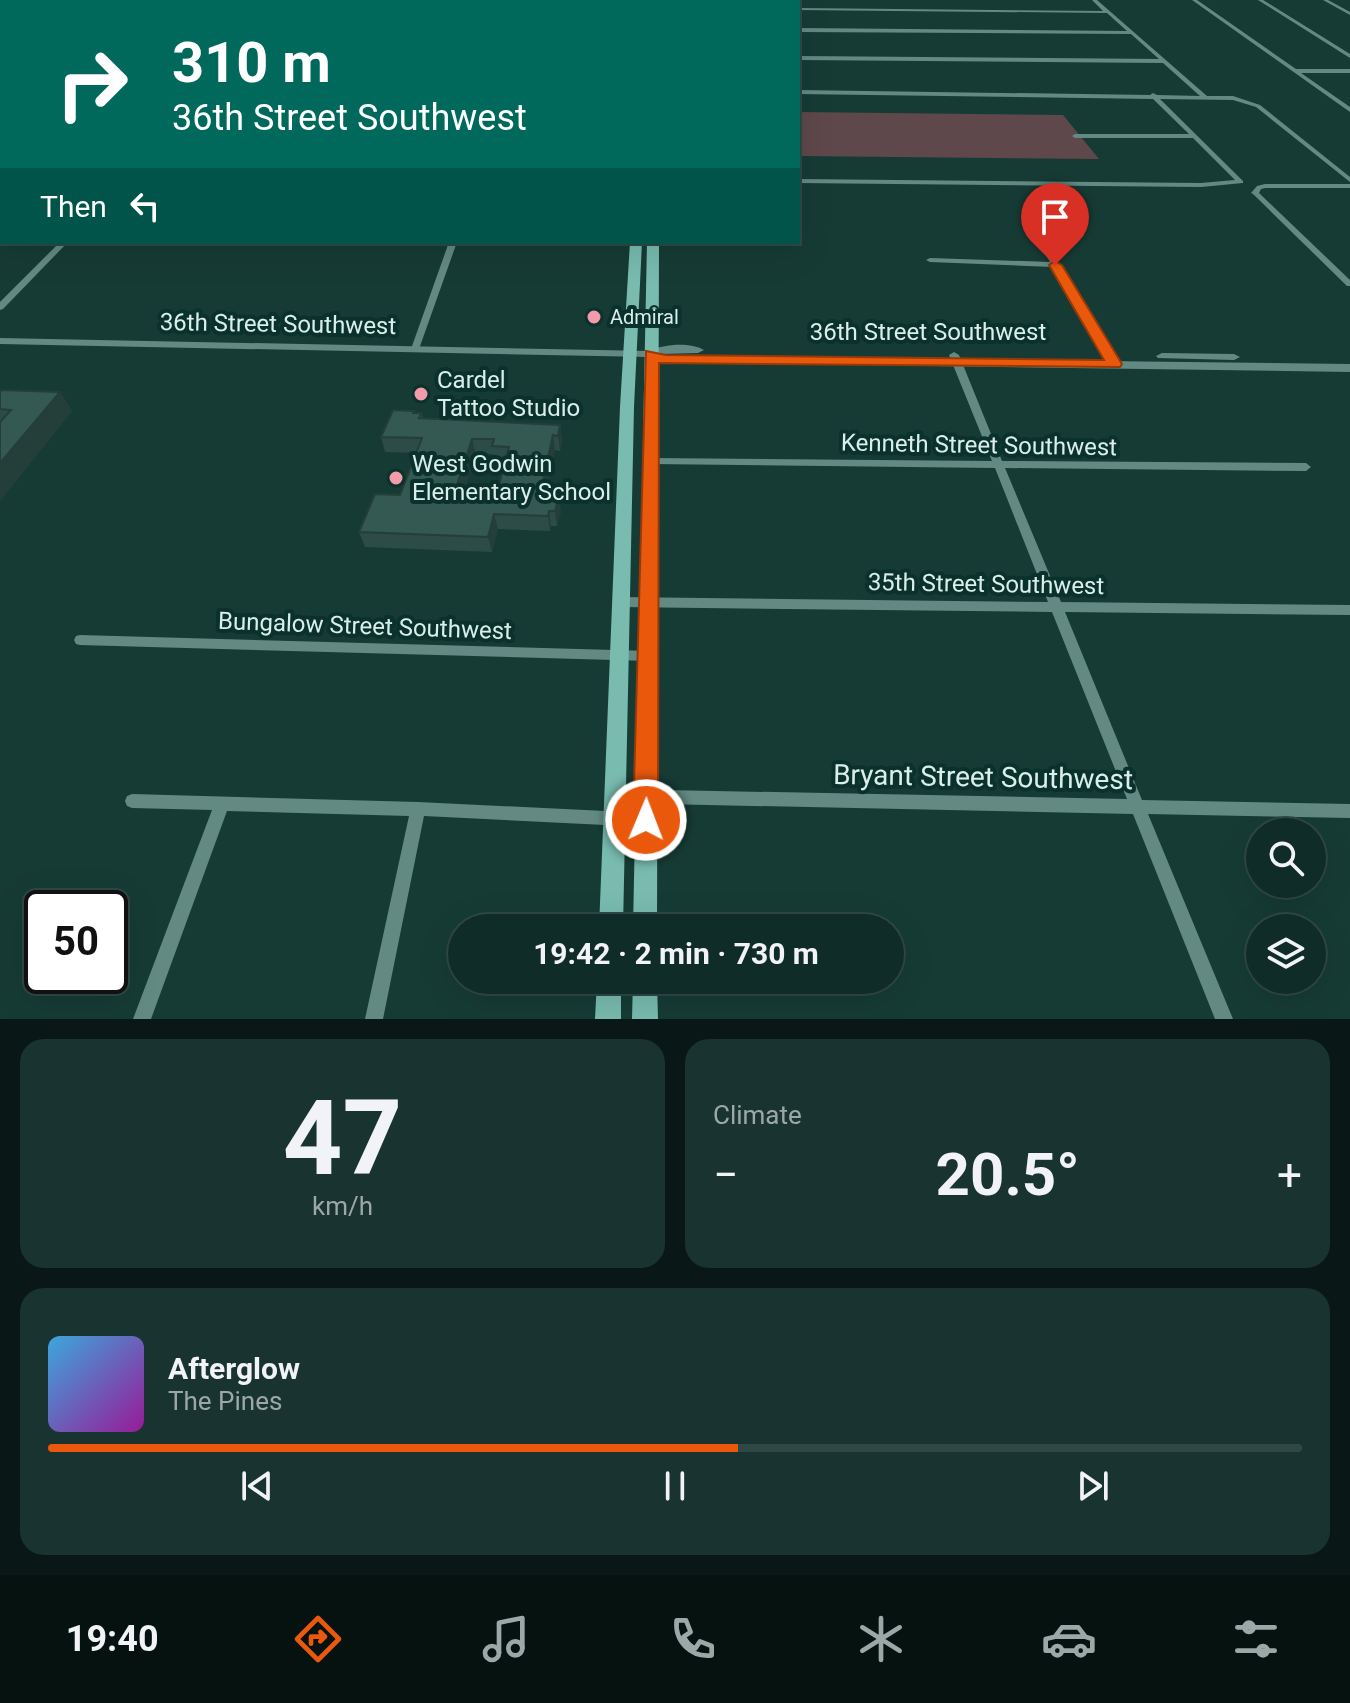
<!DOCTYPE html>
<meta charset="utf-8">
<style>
:root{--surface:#102c28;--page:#193430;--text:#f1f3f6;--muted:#9ca7a8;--line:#304845;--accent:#ea580c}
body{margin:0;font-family:Roboto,sans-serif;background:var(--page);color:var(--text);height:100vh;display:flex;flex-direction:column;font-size:30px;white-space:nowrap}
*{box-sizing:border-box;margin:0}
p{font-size:26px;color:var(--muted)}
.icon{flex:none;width:44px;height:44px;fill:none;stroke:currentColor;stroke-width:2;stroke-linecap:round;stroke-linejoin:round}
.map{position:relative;height:1019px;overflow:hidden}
.panel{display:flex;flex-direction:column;gap:20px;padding:20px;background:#091816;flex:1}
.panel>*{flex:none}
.guide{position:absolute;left:0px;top:0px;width:800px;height:244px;box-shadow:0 8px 32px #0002,0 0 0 2px var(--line);background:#00695c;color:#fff;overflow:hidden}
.controls{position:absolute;left:1246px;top:818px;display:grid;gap:16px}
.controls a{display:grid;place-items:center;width:80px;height:80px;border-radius:50%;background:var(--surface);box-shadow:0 8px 32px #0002,0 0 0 2px var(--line);font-size:40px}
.speed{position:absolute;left:24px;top:890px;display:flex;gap:16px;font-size:40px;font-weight:700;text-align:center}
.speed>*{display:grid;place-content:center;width:104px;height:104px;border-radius:50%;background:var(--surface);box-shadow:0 8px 32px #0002,0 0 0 2px var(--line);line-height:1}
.speed .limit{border:4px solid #111;border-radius:12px;background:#fff;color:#111}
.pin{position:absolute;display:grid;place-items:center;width:68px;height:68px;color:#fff;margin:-82px -34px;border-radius:50% 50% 50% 0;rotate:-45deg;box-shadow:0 0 8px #0007}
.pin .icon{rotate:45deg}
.me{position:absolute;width:88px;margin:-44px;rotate:1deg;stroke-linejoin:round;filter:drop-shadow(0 0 6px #0008)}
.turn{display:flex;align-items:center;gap:28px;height:168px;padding:0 40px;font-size:36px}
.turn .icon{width:104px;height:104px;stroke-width:2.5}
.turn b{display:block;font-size:56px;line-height:68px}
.then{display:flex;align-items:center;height:76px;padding:0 40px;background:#0003;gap:16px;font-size:30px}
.big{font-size:60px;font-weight:700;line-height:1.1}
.panel .tile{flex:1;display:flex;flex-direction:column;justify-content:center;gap:12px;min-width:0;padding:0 28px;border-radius:24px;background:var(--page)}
.panel .dial{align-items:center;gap:0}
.dial b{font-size:104px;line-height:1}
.song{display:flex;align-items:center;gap:24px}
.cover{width:96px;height:96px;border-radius:12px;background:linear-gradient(135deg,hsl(200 70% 55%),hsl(300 70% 35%))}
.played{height:8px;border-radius:4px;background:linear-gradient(90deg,var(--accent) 55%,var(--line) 55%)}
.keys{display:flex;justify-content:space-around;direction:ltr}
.heat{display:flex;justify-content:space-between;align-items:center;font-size:44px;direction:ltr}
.panel .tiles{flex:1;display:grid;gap:20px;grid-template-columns:1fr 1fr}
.tile:last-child{grid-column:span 2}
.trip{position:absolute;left:448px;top:914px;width:456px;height:80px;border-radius:40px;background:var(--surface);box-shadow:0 8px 32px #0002,0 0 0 2px var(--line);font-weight:700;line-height:80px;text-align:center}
.tab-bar{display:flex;height:128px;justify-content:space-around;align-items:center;background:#061210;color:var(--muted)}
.tab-bar .icon{width:56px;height:56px}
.tab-bar .current{color:var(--accent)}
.tab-bar b{font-size:36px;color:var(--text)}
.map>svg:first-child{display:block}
</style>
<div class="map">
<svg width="1350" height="1019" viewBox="0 0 1350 1019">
<rect width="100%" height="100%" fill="#163b35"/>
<path fill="#5e484b" d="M287,0H644L283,2Z
M798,112L1063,115L1099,159L798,156Z"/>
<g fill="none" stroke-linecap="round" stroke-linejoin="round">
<path fill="#628a83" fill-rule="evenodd" d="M1092,0H1097L1207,96H1233L1260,105L1350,177V182L1256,107L1233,100L1160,99L1243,181V183L1201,187L798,183V179L1201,183L1235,180L1193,138H1075L1072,136L1075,134H1189L1153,99L798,94V90L1150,95L1153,93L1157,95L1200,96L1163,63L798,60V56L1159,59L1131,34L798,32V28L1127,31L1107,13L798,10V8L1103,11Z
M1192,0H1197L1296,69H1350V73H1301L1350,107V112Z
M1258,0H1263L1350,54V58Z
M1323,0H1328L1350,12V15Z
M2,128V132L0,133V129Z
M1265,184H1350V188H1265L1261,189L1259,193L1350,280V286H1347L1253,194L1251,193L1257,186Z
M0,200H2V205H0Z
M1029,223L1036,225L1119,364L1117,366H1111L1109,364L1053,267L930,262L926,260L930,258L1050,262L1028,225Z
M60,242H68L3,309L0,310V302Z
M449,242H457L419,349L415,352L412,351L411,349Z
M954,352L959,355L1002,461L1306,463L1311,467L1306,471L1005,468L1061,602L1350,605V615L1065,612L1142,800L1350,804V818L1148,814L1233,1019H1215L1133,814L615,803L610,801L608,796L610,791L615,789L1127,799L1052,612L621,607L617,605L615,602L617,599L621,597L1048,602L995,468L651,464L646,461L651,458L992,461L949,355Z
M80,635L649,651L654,652L655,656L654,660L649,661L80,645L76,644L74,640L76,636Z
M132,794L418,802L646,813L651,815L653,820L651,825L646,827L424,816L383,1019H365L409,816L227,811L151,1019H133L212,810L132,808L127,806L125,801L127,796Z"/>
<path fill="#628a83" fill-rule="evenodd" d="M0,87H2V91H0Z
M0,338L649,351C664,344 690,342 704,350L698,353L661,354L665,356L1350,364V372L664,362L649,357L0,344Z
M1162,353L1234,354L1240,357L1234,360L1158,358L1156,356Z"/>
<path fill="#79bbaf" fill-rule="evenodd" d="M645,0H651V2H645Z
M630,242H642L634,407L623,928H599L620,407Z
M647,242H659L657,928H633Z
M597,980H621V1019H595Z
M633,980H657L658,1019H632Z"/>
<path fill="#adffef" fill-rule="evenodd" d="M2,160V168L0,169V161Z
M2,180V189L0,190V181Z"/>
<path stroke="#77938e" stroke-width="2" stroke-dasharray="6 3" stroke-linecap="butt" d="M20,2L24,0"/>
</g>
<path fill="#2d4c47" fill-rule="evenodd" d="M0,390L60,392L72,411L0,501Z
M415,413H421L423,418L560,425L562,440L560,451L555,450L545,495L561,511L557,526H551L550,531L498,529L492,552L365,547L359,532L400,495L416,453L385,452L381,437ZM476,454H493L495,461L505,462L499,485L489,498L462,497Z"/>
<path fill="#243e39" d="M60,392L72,411L0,501V463Z
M560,425L562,440L560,451L558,436Z
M553,435L555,450L542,510L540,495Z
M472,439L476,454L457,512L453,497Z
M559,496L561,511L557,526L555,511Z
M549,511L551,526L550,531L548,516Z
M494,514L498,529L492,552L488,537Z"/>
<path fill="#345852" stroke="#243e39" stroke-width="2" fill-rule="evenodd" d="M0,390L60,392L0,463V422L11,410L0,409Z
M393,410L414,411L413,413H421L419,418L560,425L558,436L553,435L540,495L559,496L555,511H549L548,516L494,514L488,537L359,532L375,494L400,495L422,438L381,437ZM472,439H494L492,446L509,447L499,485H493L489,498L453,497Z"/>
<path fill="#ea580c" stroke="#983908" stroke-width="2" d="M1055,261L1062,265L1122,364L1120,367L659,363L658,820L655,828L646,832L637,828L633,820L646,351L666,355L1104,360L1049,265Z"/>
<g fill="#f39aab" stroke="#0a312b" stroke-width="3">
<circle cx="594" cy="317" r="8"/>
<circle cx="421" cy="394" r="8"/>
<circle cx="396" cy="478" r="8"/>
</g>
<g text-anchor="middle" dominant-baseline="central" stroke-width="8" stroke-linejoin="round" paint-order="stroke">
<g font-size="20" fill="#daeeea" stroke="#0a312b" text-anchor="start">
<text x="610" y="317">Admiral</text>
</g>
<g font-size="24" fill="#daeeea" stroke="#0a312b">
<text transform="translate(278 324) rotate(1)">36th Street Southwest</text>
<text x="928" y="332">36th Street Southwest</text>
<text transform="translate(979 445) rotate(1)">Kenneth Street Southwest</text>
<text transform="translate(986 584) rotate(1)">35th Street Southwest</text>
<text transform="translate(365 626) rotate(2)">Bungalow Street Southwest</text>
</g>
<g font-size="24" fill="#daeeea" stroke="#0a312b" text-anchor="start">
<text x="437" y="380">Cardel<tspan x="437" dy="28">Tattoo Studio</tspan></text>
<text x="412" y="464">West Godwin<tspan x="412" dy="28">Elementary School</tspan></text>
</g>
<g font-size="28" fill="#daeeea" stroke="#0a312b">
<text transform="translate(983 777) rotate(1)">Bryant Street Southwest</text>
</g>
</g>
</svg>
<div class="controls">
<a><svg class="icon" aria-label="search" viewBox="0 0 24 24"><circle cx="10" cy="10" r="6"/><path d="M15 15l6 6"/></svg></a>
<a><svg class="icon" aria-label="layers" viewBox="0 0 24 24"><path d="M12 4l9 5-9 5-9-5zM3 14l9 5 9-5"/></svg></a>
</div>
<div class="speed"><div class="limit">50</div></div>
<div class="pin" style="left:1055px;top:265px;background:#d93025"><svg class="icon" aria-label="arrive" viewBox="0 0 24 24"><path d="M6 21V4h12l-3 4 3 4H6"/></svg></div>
<svg class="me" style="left:646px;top:820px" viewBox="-20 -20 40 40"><circle r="17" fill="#ea580c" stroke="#fff" stroke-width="3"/><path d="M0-11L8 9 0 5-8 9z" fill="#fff"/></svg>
<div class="trip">19:42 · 2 min · 730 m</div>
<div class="guide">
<div class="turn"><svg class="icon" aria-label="right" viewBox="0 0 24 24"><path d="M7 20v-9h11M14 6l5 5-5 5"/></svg><div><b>310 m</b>36th Street Southwest</div></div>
<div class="then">Then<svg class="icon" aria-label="left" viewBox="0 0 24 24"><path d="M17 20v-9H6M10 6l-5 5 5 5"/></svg></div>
</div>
</div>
<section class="panel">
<div class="tiles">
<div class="tile dial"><b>47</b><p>km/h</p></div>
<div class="tile"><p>Climate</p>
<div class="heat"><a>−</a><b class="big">20.5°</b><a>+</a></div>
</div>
<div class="tile">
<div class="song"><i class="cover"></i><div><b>Afterglow</b><p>The Pines</p></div></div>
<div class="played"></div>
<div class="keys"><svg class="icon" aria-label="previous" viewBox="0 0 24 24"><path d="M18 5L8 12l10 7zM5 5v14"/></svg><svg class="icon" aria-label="pause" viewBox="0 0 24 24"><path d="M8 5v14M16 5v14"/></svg><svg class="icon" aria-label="next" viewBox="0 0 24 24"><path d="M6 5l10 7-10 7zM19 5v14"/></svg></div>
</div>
</div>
</section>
<nav class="tab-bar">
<b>19:40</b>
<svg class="icon current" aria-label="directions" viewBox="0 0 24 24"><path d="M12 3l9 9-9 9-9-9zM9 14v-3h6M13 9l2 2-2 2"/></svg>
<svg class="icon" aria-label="music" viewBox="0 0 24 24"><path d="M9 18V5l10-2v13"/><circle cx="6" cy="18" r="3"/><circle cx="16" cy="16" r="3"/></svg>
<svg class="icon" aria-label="phone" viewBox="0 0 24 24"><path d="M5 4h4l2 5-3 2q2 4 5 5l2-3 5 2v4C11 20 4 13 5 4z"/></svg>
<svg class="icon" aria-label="climate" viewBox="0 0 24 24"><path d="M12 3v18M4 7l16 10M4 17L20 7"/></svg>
<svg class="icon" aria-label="car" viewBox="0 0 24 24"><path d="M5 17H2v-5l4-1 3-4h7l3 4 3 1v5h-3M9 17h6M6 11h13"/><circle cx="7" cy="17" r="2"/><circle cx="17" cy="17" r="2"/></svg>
<svg class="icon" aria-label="filters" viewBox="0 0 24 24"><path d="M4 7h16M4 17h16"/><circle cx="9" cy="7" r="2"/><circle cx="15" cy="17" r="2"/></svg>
</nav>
